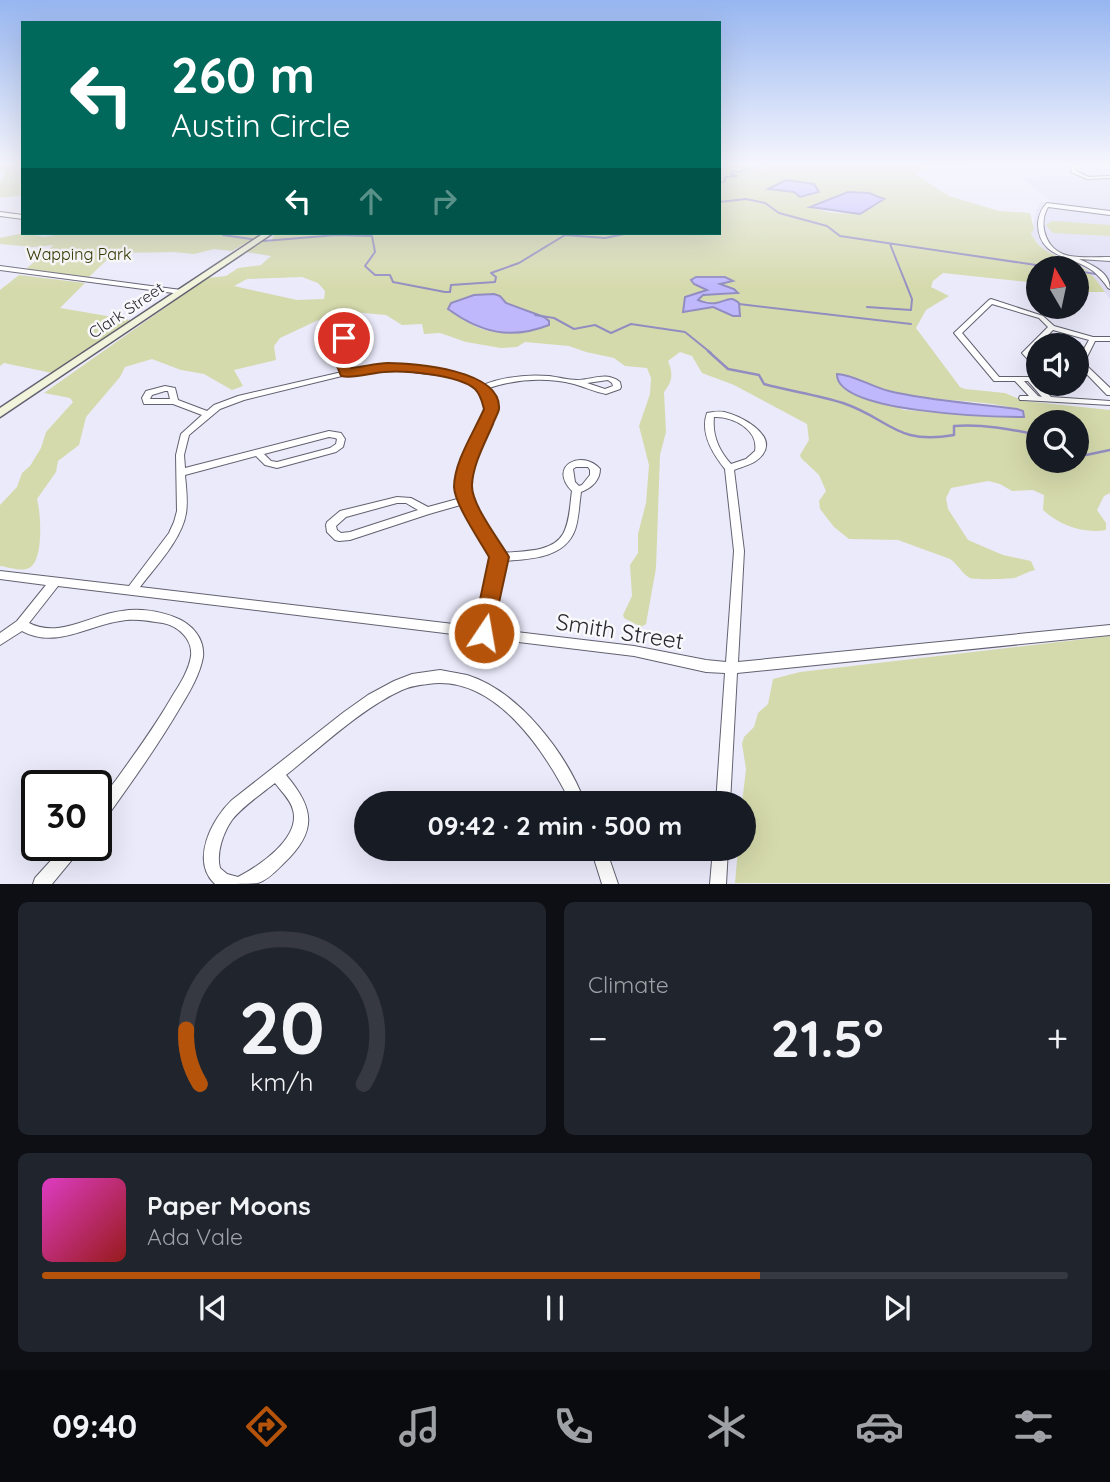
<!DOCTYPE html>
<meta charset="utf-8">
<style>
:root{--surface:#171b24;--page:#20242c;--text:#f1f3f6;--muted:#9ea1a6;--line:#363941;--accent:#b45309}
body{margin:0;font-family:Quicksand,sans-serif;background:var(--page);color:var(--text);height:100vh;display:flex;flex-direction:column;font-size:26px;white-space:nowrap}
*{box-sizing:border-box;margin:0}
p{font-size:23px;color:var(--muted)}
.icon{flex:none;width:38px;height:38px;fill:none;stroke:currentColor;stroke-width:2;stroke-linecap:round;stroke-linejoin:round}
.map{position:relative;height:884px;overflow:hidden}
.sheet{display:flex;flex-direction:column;gap:18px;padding:18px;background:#0d0f14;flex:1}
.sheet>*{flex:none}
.banner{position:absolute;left:21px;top:21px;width:700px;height:214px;border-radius:0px;box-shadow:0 7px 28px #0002;background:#00695c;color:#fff;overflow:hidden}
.needle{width:46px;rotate:351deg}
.controls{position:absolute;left:1026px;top:256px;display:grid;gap:14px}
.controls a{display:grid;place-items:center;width:63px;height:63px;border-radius:50%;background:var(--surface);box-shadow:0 7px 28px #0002;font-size:35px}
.speed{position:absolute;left:21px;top:770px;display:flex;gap:14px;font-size:35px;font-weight:700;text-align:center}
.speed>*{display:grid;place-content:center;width:91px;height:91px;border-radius:50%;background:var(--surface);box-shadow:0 7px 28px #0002;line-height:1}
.speed .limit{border:4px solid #111;border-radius:10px;background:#fff;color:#111}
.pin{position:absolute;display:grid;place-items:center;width:60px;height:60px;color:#fff;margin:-30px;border:4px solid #fff;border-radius:50%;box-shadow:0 2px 7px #0007}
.me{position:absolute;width:77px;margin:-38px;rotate:12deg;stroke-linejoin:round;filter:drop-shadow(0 0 5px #0008)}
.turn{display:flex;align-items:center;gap:24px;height:147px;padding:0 35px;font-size:32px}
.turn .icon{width:91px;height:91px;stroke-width:2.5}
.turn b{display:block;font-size:49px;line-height:60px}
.lanes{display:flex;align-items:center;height:66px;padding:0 35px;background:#0003;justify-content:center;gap:35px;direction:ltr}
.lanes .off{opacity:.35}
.big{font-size:52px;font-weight:800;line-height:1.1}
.sheet .widget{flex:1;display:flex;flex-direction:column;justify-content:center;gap:10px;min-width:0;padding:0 24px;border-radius:10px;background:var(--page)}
.sheet .dial{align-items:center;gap:0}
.dial svg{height:182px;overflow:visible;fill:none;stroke:var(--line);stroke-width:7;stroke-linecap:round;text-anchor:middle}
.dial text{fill:var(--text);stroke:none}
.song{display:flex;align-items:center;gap:21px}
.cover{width:84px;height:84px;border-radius:10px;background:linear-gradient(135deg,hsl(310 70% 55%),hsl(0 70% 35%))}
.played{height:7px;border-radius:4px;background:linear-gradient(90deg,var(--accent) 70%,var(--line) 70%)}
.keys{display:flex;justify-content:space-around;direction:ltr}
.heat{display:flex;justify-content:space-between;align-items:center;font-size:38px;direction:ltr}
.sheet .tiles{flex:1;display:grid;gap:18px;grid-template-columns:1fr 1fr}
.widget:last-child{grid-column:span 2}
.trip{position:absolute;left:354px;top:791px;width:402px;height:70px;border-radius:35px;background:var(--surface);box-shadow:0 7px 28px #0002;font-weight:800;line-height:70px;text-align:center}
.tab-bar{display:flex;height:112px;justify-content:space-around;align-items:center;background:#090b0e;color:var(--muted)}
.tab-bar .icon{width:49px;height:49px}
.tab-bar .on{color:var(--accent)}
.tab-bar b{font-size:32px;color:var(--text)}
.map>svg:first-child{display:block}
</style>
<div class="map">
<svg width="1110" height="884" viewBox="0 0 1110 884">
<rect width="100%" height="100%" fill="#ebeafb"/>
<path fill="#deddf5" d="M1110,174V299L1097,282L1072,263L1047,252L1034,239L1031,233L1037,209L1041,202L1054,203L1022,178Z"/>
<path fill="#d5daac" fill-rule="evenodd" d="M0,164H23V195L0,198V182L6,172L0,171Z
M719,164H968L929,166L915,174L949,196L999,211L1030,213L1034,229L1031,233C1040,255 1064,257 1082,267C1091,272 1100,285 1105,292H1076V268H1038V283L943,273L933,281L931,287L949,296L926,310L916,328L960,387L965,389L1005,393L1024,401L1110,410V493L1104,496L1097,510L1106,523V530C1084,534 1059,525 1043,510L1044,495L1033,490L1012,491L1000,484L988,481L951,488L946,498L948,509L968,540L1003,555L1031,561L1035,570C1027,572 1021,576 1014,578C1009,579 973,580 970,578C961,573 958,564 950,559L898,540L849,539L834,527L820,509L819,501L826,491L819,475L801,458L800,455L809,440L807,424L734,385L702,373L692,356L680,352L668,361C673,373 673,381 664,392L666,432L660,455L656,568L646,624L641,627L624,618L623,615L632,596L630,565L638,553V534L646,503L649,465L639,426L650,394L651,378L647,368L625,366L614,358L586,352L569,346L525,342L517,347L501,348L466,342L440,333L424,334L422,324L402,325L386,315L353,312L329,315L280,338L274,346L276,360L234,370L243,386L232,390L204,374L181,370L152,359L125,367L120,377L86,417L79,445L58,461L56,472L37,499C41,513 44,561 29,568C21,572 8,567 0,566V505L17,487L22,473L30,466L41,448L46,432L73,402L70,398L44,393L207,278L226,276L238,268L261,265L271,256L246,252L262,242H271L275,233H719ZM786,180L811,183L816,194L804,197L794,192L769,188ZM848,192L882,197C872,218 827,216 810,206ZM302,277L318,283L325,291L324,299L297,300L234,286L247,279ZM725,277L733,281L720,284L734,289L735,294L703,295L698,300L717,303L725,299L737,317C720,311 708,302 690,312L683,304L688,295L707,290L694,284ZM474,295L500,296L506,303L532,313L546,326C522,331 496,338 473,325C465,321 458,315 449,311L451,303ZM842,374C867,385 893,393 920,397C953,402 991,400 1022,411L1010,417L904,410L845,388ZM1038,422H1076V460H1038Z
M1053,221L1110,225V236L1053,233L1046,225Z
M23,233L45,237L65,233H263L232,251L214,249L194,254L174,252L114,253L89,277L26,269L54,245L33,247L0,244V238Z
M19,275L85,283L60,308L131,320L52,373L4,363L0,366V290Z
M1110,636V883H735L738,849H744L742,803L746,769L742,744L744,737L754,727L758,713L768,704L773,679L800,672Z"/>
<path fill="#bfb8fd" stroke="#928dc0" stroke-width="2" d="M786,180L814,184L819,192L800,197L794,192L768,189Z
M848,192L869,193L884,199L860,214L810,207Z
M696,277H725L733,281L720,284L734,289L738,293L703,295L698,300C702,302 711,304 716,303C727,301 730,295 739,303L740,316H733L713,307L683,312L685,297L707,290L694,284L691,280Z
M494,294L500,296L506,303L544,317L549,321V325C511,340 481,333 448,309L451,303L474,295Z
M837,374C854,375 872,387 889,391C930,401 974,403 1017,409L1023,411L1024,417C995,417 836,413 837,374Z"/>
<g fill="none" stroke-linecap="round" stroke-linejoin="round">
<path stroke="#928dc0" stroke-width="2" d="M719,183L725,181V177L737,176L731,174L732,171L739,172L764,164
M719,202L746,199L765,203L779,213L827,226L840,236L1056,268
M227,233L223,235L264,241L336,235L372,236L375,252L365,266L375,275H390L393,282L445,292H450L451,285L495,282L496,277L491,273L519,263L565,235L605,238L629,233
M1076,271L1096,274
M739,304L911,324
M867,307L911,310L912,299L890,244
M535,315L554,318L574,329L595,325L611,333L631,324L685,332L711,353"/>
<path stroke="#928dc0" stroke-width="2.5" d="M708,351L728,369L759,375L764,384C790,391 817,395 843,403C892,420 895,445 954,435V426C983,424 1010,429 1038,435
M1076,448L1086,455L1110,450"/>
<defs>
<path id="minor" d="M1073,164H1077L1075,170L1088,177L1110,176V178L1087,179L1071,172Z
M1047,203L1110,211V215L1048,207C1037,226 1047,252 1070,256C1081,258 1098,257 1110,257V261L1079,259C1092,265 1110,272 1110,289L1108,288C1104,282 1099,276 1093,271C1072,255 1038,259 1038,223C1039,215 1041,209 1047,203Z
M0,212L23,215V219L0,216Z
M0,266L181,290L184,292L181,294L0,270Z
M991,299L1043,316L1054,326L1093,337H1110V341H1095L1084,363L1110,388V395H1107L1076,363L1089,340L1053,330L1030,353L1038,360V367H1035L1022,353L1048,327L1039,318L992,304L962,333L999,377H1038V381H1037L1038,383L1051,397L1110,401V405L1023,400H1020L1019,398L1020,396H1029L1015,381H994L954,333L989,300ZM1024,381H1028L1042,397L1038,396Z
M329,334L344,336L348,338L349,341L342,351L349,370L388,365L463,374L483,385C504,377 526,374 549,376C558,377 568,380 577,380C593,380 606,371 620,382L621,387L620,389L606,394C595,392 585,387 574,384C545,377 515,379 486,389L495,409C484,439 458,473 474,506C482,522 494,536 502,553C521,551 552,553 563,534C570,522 570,504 572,491C547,465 583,449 600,469C600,480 592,488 581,492C579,505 579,518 575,530C564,559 529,559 504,561L491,629L634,646L706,660L726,662L734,551L725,469C712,453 700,433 707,413C713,412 718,411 724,412C739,415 777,434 763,454C756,464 744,466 734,470L744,551L738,662L1110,625V635L737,673L730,803H716L725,673L706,672L634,656L58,586L29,623C59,639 92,614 122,611C139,608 159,611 174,617C191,623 205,638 203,657C200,674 190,691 181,706C157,747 129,786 101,825L96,827C96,821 95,812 97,806C101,797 110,788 116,780C136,752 156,725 173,695C180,684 189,670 191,656C193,639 178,626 163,623C149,621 134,618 120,621C86,626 56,649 22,631L0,645V633L17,621L46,585L0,579V571L129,586L169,533L174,522L177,511L176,455L181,434L202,415L173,404H144L142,398L146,391L165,386L175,388L178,400L207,411L214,405L238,396L342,372L335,352L318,343ZM333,338L341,340L337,348L327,343ZM388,369L461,378L479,389L487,409C476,438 454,466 461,498L428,507L411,498L397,497L340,511L327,522L326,525L327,532L335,540L339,541L350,540L429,514L464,504L494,557L479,627L140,587C156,566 182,539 186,513C188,501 186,487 185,475L256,456L265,465L277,468L336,452L343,447L345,439L341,433L329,431L185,468L184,455L189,435L220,409L244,400L346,375ZM608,380L612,383L613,386L605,389L587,383ZM165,391H168L170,399H150L152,395ZM714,417C733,416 759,430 755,451L746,459L731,464C719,451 712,435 714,417ZM329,437L335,438L337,439L336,444L330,448L277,462L271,461L264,454ZM576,467H588L590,470V475L582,485L579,486L575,482L573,469ZM397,503H406L418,510L350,532L341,533L337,530L336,526L346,517Z
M440,670C449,672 458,673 467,675C519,691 567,754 585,803H571C545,751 495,674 428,684C419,685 411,686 402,690C362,708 321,747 286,775C314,808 318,831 284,863C277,870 268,880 258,883C250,884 225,884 215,884C190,861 212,819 232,800L344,712L368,695L394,681L412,674ZM275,783C281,791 291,800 293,810C301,838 259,866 238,877L227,874L220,868C216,853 223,833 232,820C242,807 261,794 275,783Z
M65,845H82L80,850L52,884H33L35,878Z
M591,849H606L618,884H602Z
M713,849H728L726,884H710Z"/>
<path id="secondary" d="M264,233H273L0,417V408Z"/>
</defs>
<use href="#minor" stroke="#626170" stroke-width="2"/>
<use href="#secondary" stroke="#626170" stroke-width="3"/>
<use href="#minor" fill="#fff" fill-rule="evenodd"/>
<use href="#secondary" fill="#f1f3da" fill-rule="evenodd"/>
</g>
<linearGradient id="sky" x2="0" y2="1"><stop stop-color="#97b6f0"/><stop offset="0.57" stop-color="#f6f6fd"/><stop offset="1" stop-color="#f6f6fd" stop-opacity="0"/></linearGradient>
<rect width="1110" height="288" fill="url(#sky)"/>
<path fill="#b45309" stroke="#753606" stroke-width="2" d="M344,334L349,335L352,341L344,351L351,368C363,367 376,363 388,363C415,363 502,370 499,409C498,414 494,420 493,424C485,443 473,464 472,485C471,504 499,540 509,557L491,639L484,642L476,639L473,633L489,557C480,541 455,505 454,487C454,462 474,432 484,409C482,402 481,395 475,389C459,375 405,370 384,372C370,373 354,379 341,376L331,351L339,335Z"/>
<g text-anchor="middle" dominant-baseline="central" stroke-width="5" stroke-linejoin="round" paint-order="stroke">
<g font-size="16" fill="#363900" stroke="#f9f9fc">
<text x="79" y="254">Wapping Park</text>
</g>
<g font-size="16" fill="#2a2a30" stroke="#f9f9fc">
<text transform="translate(126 310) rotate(-34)">Clark Street</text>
</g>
<g font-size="23" fill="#2a2a30" stroke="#f9f9fc">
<text transform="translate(620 631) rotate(9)">Smith Street</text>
</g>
</g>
</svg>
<div class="controls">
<a><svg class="needle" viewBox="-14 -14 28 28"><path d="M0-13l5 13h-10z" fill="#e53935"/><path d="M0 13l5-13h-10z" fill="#9ea1a6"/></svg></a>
<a><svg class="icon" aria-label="sound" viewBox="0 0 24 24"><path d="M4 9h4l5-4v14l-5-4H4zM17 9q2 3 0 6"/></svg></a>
<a><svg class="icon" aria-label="search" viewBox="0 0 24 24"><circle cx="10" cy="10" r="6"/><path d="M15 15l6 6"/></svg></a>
</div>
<div class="speed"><div class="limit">30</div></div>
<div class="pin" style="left:344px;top:338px;background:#d93025"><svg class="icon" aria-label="arrive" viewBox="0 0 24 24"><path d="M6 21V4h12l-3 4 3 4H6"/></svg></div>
<svg class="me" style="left:484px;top:633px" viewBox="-20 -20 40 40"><circle r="17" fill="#b45309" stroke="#fff" stroke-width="3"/><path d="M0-11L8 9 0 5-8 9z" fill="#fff"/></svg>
<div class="trip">09:42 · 2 min · 500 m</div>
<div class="banner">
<div class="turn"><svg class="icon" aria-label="left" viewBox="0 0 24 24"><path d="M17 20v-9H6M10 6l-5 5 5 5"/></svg><div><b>260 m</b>Austin Circle</div></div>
<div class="lanes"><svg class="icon" aria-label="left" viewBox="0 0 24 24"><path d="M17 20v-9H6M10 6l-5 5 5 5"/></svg><svg class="icon off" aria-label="ahead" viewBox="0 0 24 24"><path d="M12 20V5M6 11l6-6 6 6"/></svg><svg class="icon off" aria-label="right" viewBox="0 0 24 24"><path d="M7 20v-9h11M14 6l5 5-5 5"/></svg></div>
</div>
</div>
<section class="sheet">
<div class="tiles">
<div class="widget dial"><svg viewBox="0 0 100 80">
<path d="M14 69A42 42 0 1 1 86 69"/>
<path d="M14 69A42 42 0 0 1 8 45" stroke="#b45309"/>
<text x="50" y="56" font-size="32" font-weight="700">20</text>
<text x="50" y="72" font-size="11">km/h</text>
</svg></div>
<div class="widget"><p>Climate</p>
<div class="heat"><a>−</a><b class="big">21.5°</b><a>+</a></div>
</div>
<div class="widget">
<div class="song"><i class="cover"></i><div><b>Paper Moons</b><p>Ada Vale</p></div></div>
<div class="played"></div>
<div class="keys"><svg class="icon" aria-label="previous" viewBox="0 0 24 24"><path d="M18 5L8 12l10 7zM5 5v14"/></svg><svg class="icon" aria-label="pause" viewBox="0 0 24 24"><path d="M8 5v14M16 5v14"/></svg><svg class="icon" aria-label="next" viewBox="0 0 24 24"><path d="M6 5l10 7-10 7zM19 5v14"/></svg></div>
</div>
</div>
</section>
<nav class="tab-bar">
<b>09:40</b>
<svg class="icon on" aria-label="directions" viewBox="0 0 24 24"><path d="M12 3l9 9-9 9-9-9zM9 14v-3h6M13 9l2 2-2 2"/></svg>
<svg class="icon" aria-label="music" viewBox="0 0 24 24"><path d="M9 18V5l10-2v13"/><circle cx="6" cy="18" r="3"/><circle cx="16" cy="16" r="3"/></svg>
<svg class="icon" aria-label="phone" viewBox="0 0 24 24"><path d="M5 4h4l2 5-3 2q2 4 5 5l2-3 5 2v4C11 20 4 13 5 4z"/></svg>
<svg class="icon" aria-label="climate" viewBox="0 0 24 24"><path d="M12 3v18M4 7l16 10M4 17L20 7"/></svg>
<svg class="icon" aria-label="car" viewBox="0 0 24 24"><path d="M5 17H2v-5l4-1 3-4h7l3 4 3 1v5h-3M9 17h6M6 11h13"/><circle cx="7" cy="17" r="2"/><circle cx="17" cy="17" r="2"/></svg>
<svg class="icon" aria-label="filters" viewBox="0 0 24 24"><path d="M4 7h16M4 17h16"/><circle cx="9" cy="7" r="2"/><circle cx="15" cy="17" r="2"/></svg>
</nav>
